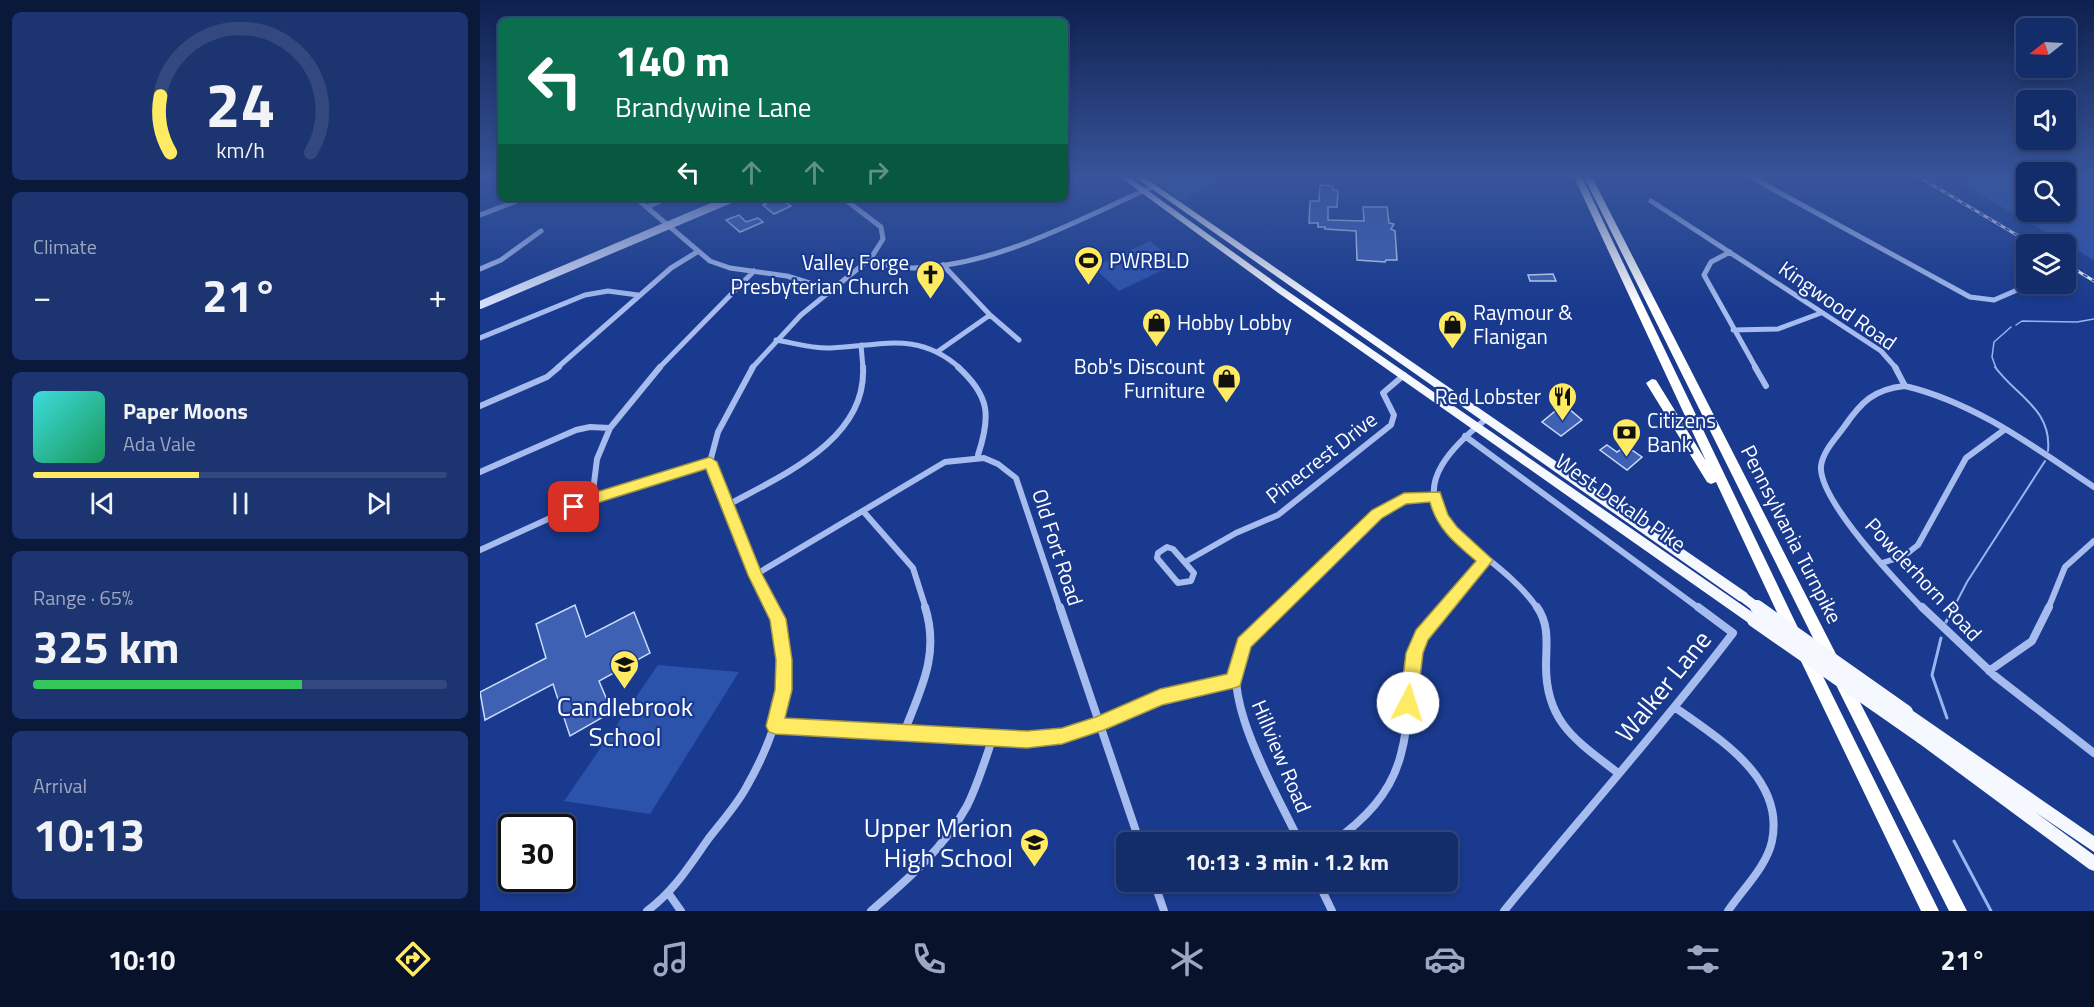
<!DOCTYPE html>
<meta charset="utf-8">
<style>
:root{--surface:#132c6a;--page:#1c3470;--text:#f1f3f6;--muted:#9da7c1;--line:#32487e;--accent:#ffea63}
body{margin:0;font-family:"Titillium Web",sans-serif;background:var(--page);color:var(--text);height:100vh;display:flex;flex-direction:column;font-size:22px;white-space:nowrap}
*{box-sizing:border-box;margin:0}
p{font-size:20px;color:var(--muted)}
.icon{flex:none;width:33px;height:33px;fill:none;stroke:currentColor;stroke-width:2;stroke-linecap:round;stroke-linejoin:round}
.map{position:relative;flex:1;overflow:hidden}
.sheet{display:flex;flex-direction:column;gap:12px;padding:12px;background:#0a183a;width:480px}
.sheet>*{flex:none}
.guide{position:absolute;left:18px;top:18px;width:570px;height:183px;border-radius:9px;box-shadow:0 3px 9px #0003,0 0 0 2px var(--line);background:#0b6e4f;color:#fff;overflow:hidden}
.needle{width:39px;rotate:252deg}
.buttons{position:absolute;left:1536px;top:18px;display:grid;gap:12px}
.buttons a{display:grid;place-items:center;width:60px;height:60px;border-radius:9px;background:var(--surface);box-shadow:0 3px 9px #0003,0 0 0 2px var(--line);font-size:30px}
.speed{position:absolute;left:18px;top:814px;display:flex;gap:12px;font-size:30px;font-weight:700;text-align:center}
.speed>*{display:grid;place-content:center;width:78px;height:78px;border-radius:50%;background:var(--surface);box-shadow:0 3px 9px #0003,0 0 0 2px var(--line);line-height:1}
.speed .limit{border:3px solid #111;border-radius:9px;background:#fff;color:#111}
.pin{position:absolute;display:grid;place-items:center;width:51px;height:51px;color:#fff;margin:-26px;border-radius:12px;box-shadow:0 3px 9px #0006}
.me{position:absolute;width:66px;margin:-33px;rotate:5deg;stroke-linejoin:round;filter:drop-shadow(0 0 4px #0008)}
.turn{display:flex;align-items:center;gap:21px;height:126px;padding:0 18px;font-size:27px}
.turn .icon{width:78px;height:78px;stroke-width:2.5}
.turn b{display:block;font-size:42px;line-height:51px}
.lanes{display:flex;align-items:center;height:57px;padding:0 18px;background:#0003;justify-content:center;gap:30px;direction:ltr}
.lanes .off{opacity:.35}
.big{font-size:45px;font-weight:700;line-height:1.1}
.sheet .card{flex:1;display:flex;flex-direction:column;justify-content:center;gap:9px;min-width:0;padding:0 21px;border-radius:9px;background:var(--page)}
.sheet .dial{align-items:center;gap:0}
.dial svg{height:156px;overflow:visible;fill:none;stroke:var(--line);stroke-width:7;stroke-linecap:round;text-anchor:middle}
.dial text{fill:var(--text);stroke:none}
.song{display:flex;align-items:center;gap:18px}
.cover{width:72px;height:72px;border-radius:9px;background:linear-gradient(135deg,hsl(180 70% 55%),hsl(150 70% 35%))}
.played{height:6px;border-radius:3px;background:linear-gradient(90deg,var(--accent) 40%,var(--line) 40%)}
.keys{display:flex;justify-content:space-around;direction:ltr}
.heat{display:flex;justify-content:space-between;align-items:center;font-size:33px;direction:ltr}
.charge{height:9px;border-radius:4px;background:linear-gradient(90deg,#34c759 65%,var(--line) 0)}
.trip{position:absolute;left:636px;top:832px;width:342px;height:60px;border-radius:9px;background:var(--surface);box-shadow:0 3px 9px #0003,0 0 0 2px var(--line);font-weight:700;line-height:60px;text-align:center}
.dock{display:flex;height:96px;justify-content:space-around;align-items:center;background:#08122a;color:var(--muted)}
.dock .icon{width:42px;height:42px}
.dock .selected{color:var(--accent)}
.dock b{font-size:27px;color:var(--text)}
main{display:flex;flex:1;min-height:0}
.map>svg:first-child{display:block}
</style>
<main>
<section class="sheet">
<div class="card dial"><svg viewBox="0 0 100 80">
<path d="M14 69A42 42 0 1 1 86 69"/>
<path d="M14 69A42 42 0 0 1 9 40" stroke="#ffea63"/>
<text x="50" y="56" font-size="32" font-weight="700">24</text>
<text x="50" y="72" font-size="11">km/h</text>
</svg></div>
<div class="card"><p>Climate</p>
<div class="heat"><a>−</a><b class="big">21°</b><a>+</a></div>
</div>
<div class="card">
<div class="song"><i class="cover"></i><div><b>Paper Moons</b><p>Ada Vale</p></div></div>
<div class="played"></div>
<div class="keys"><svg class="icon" aria-label="previous" viewBox="0 0 24 24"><path d="M18 5L8 12l10 7zM5 5v14"/></svg><svg class="icon" aria-label="pause" viewBox="0 0 24 24"><path d="M8 5v14M16 5v14"/></svg><svg class="icon" aria-label="next" viewBox="0 0 24 24"><path d="M6 5l10 7-10 7zM19 5v14"/></svg></div>
</div>
<div class="card"><p>Range · 65%</p><b class="big">325 km</b><div class="charge"></div></div>
<div class="card"><p>Arrival</p><b class="big">10:13</b></div>
</section>
<div class="map">
<svg width="1614" height="911" viewBox="0 0 1614 911">
<rect width="100%" height="100%" fill="#193a8e"/>
<path fill="#2c53ac" d="M669,177H742L702,201Z
M1489,177H1546V212H1586V177H1614V260L1484,185Z
M670,241L697,263L639,291L613,267Z
M178,665L259,672L170,814L84,801Z"/>
<g fill="none" stroke-linecap="round" stroke-linejoin="round">
<path stroke="#98b4f1" stroke-width="1.5" d="M1536,325L1542,321L1597,322L1614,319
M1516,368L1512,357L1514,342L1531,327"/>
<path stroke="#98b4f1" stroke-width="2" d="M1515,367C1536,396 1572,409 1568,451
M1473,609L1487,582L1565,461"/>
<path stroke="#98b4f1" stroke-width="3" d="M1466,622L1474,607
M1461,638L1452,675L1467,718
M1474,841L1511,911"/>
</g>
<path fill="#3e61b4" stroke="#ccdafa" stroke-width="1.5" d="M840,185L853,186V190H858L857,207H848V220L884,221L883,207H907L909,223L914,224L911,229L915,231L917,260H906L905,262L877,260L876,231L845,229V227H838V223H829L830,201H839Z
M288,198H300L311,206L294,214L283,205L286,204L282,201Z
M259,215L266,222L278,218L283,222L260,232L246,220Z
M1073,274L1076,281H1050L1048,275Z
M1080,407L1089,409L1102,420L1081,436L1062,422Z
M1127,445L1137,452L1146,446L1162,457L1147,470L1120,450Z
M95,605L106,637L154,612L170,653L119,681L132,712L90,736L73,684L5,720L0,692L66,658L56,624Z"/>
<g fill="none" stroke-linecap="round" stroke-linejoin="round">
<path stroke="#a6bbee" stroke-width="5" d="M1271,177L1490,297L1514,300L1551,284
M0,178L4,177
M156,198L230,261L250,268L307,276L352,290
M1171,201L1401,351L1416,368
M167,207L188,198
M0,215L45,198
M1250,252L1231,262L1224,275L1276,368
M387,262C402,264 417,268 433,268C517,266 597,220 672,187
M0,269L21,260L61,231
M510,315L539,340
M1253,330L1298,329L1341,313
M0,338L105,295L128,291L158,295
M296,340C314,343 333,349 351,348C401,346 437,330 480,368
M381,345L383,368
M457,352L510,315L463,265
M77,368L191,268L217,252
M179,368L274,271
M272,368L321,315L391,258L403,239L401,227L363,198"/>
<path stroke="#a6bbee" stroke-width="6" d="M273,367L238,432L230,462L275,575L293,609
M478,367C510,396 511,416 498,455
M1275,367L1286,386
M1415,367L1425,386C1496,403 1554,447 1614,487
M1425,386C1394,389 1381,402 1364,427C1356,438 1343,451 1341,466C1338,500 1418,583 1443,609
M0,406L67,377L79,367
M1005,420C884,517 1009,536 1058,609
M985,436L1220,609
M0,472L96,430L110,427L130,428
M112,499L117,459L130,428L180,367
M246,506C300,476 387,441 383,367
M383,511L433,568L446,609
M687,547L693,549L714,573L711,581L698,583L677,558L678,553Z
M0,550L112,499L230,462
M705,562L756,533L798,515L911,425L914,415L903,393L924,375
M1402,563L1424,556L1438,545L1486,458L1524,430
M275,575L465,462L504,458L518,464L536,478L580,609
M800,609L897,514L924,498L955,496
M961,609L1006,560
M1568,609L1585,567L1614,541"/>
<path stroke="#a6bbee" stroke-width="8" d="M580,607L660,843
M801,607C789,618 774,629 765,642C731,687 800,798 820,843
M1057,607C1070,625 1066,646 1066,666C1066,723 1097,741 1138,773
M1442,607L1515,676L1614,753
M1509,671L1552,641L1569,607
M1196,708C1239,739 1305,778 1292,841C1287,866 1262,890 1248,911
M295,726L547,740L582,736L618,725L680,697L754,681
M424,732C441,689 460,654 445,607
M852,843C884,820 911,794 921,754C937,696 918,659 962,607
M674,882L684,911
M838,882L852,911
M189,894L201,911
M167,911C195,890 209,866 229,838C242,821 257,805 267,786C296,735 321,664 292,607
M391,911C427,880 464,848 487,806C498,784 505,760 513,737
M1024,911C1100,818 1180,729 1253,633L1218,607"/>
<path stroke="#d3defa" stroke-width="8" d="M0,305L253,198"/>
<path fill="#f6f8ff" fill-rule="evenodd" d="M640,177H649L803,288L1278,616L1280,620L1278,624L1274,625L1270,624L797,292Z
M655,177H664L1267,593L1269,597L1267,601L1263,602L1259,601Z
M1426,706L1614,836V852L1555,812L1614,855V871L1609,869L1437,742L1435,737L1437,732L1441,731L1421,716L1419,712L1421,708Z"/>
<path fill="#fff" fill-rule="evenodd" d="M1094,177H1102L1319,630L1321,634L1319,638L1314,640L1309,638L1236,482L1231,484L1227,482L1166,383L1172,379L1176,380L1226,461Z
M1104,177H1112L1357,656L1359,661L1357,666L1352,668L1347,666Z
M1325,649L1330,650L1459,911H1441L1318,655L1320,650Z
M1362,675L1367,677L1487,911H1469L1357,687L1355,682L1357,677Z"/>
<defs>
<path id="rail" d="M1439,177L1552,244
M1586,264L1614,281"/>
</defs>
<use href="#rail" stroke="#fff" stroke-width="3"/>
<use href="#rail" stroke="#193a8e" stroke-width="1.5" stroke-dasharray="5" stroke-linecap="butt"/>
<path stroke="#f6f8ff" stroke-width="10" d="M1263,597L1279,609"/>
<path stroke="#f6f8ff" stroke-width="14" d="M1277,607L1426,712
M1274,620L1442,737"/>
</g>
<linearGradient id="sky" x2="0" y2="1"><stop stop-color="#0e204e"/><stop offset="0.58" stop-color="#38559b"/><stop offset="1" stop-color="#38559b" stop-opacity="0"/></linearGradient>
<rect width="1614" height="304" fill="url(#sky)"/>
<path fill="#ffea63" stroke="#a69840" stroke-width="1.5" d="M230,457L237,462L282,574L306,619L312,660V690L305,718L547,731L582,728L616,717L680,689L747,674L758,638L892,510L924,493L960,492L968,515L977,527L1013,560L948,640L943,653L937,703L934,709L928,711L922,709L920,703L926,653L936,630L996,561C975,543 957,529 950,502L926,504L902,518L771,647L760,686L754,688L682,705L624,730L582,744L547,748L295,734L289,732L286,726L295,690L296,660L290,620L268,575L226,469L117,503L94,513L86,507L89,503L107,495Z"/>
<defs>
<symbol id="stadium-pin" viewBox="-11 -11 22 30"><path d="M0 17L-7.5 6A9.5 9.5 0 1 1 7.5 6Z" fill="#ffea63" stroke="#193a8e"/><path d="M0-5a6.5 5 0 1 0 0 10a6.5 5 0 1 0 0-10ZM-3.5-1.8h7v3.6h-7Z" fill="#111"/></symbol>
<symbol id="church-pin" viewBox="-11 -11 22 30"><path d="M0 17L-7.5 6A9.5 9.5 0 1 1 7.5 6Z" fill="#ffea63" stroke="#193a8e"/><path d="M-1.2-6h2.4v3.5h3.3v2.4h-3.3V6h-2.4V-.1h-3.3v-2.4h3.3Z" fill="#111"/></symbol>
<symbol id="shop-pin" viewBox="-11 -11 22 30"><path d="M0 17L-7.5 6A9.5 9.5 0 1 1 7.5 6Z" fill="#ffea63" stroke="#193a8e"/><path d="M-5-2.5h2.3a2.7 3.5 0 0 1 5.4 0H5L5.5 6h-11ZM-1.5-2.5h3a1.5 2.3 0 0 0-3 0Z" fill="#111"/></symbol>
<symbol id="restaurant-pin" viewBox="-11 -11 22 30"><path d="M0 17L-7.5 6A9.5 9.5 0 1 1 7.5 6Z" fill="#ffea63" stroke="#193a8e"/><path d="M-5-6h1v4h1v-4h1v4h1v-4h1v5L-1.5 .5V6h-2V.5L-5-1ZM5-6V6H3V1.5H1.5Q1.5-4 5-6Z" fill="#111"/></symbol>
<symbol id="bank-pin" viewBox="-11 -11 22 30"><path d="M0 17L-7.5 6A9.5 9.5 0 1 1 7.5 6Z" fill="#ffea63" stroke="#193a8e"/><path d="M-6-4H6V4H-6ZM0-2.3a2.3 2.3 0 1 0 0 4.6a2.3 2.3 0 1 0 0-4.6Z" fill="#111"/></symbol>
<symbol id="school-pin" viewBox="-11 -11 22 30"><path d="M0 17L-7.5 6A9.5 9.5 0 1 1 7.5 6Z" fill="#ffea63" stroke="#193a8e"/><path d="M0-5L7-2L0 1L-7-2ZM-4 1L0 2.5L4 1V4Q0 6-4 4Z" fill="#111"/></symbol>
</defs>
<g fill-rule="evenodd">
<use href="#stadium-pin" x="592" y="244" width="33" height="45"/>
<use href="#church-pin" x="434" y="258" width="33" height="45"/>
<use href="#shop-pin" x="660" y="306" width="33" height="45"/>
<use href="#shop-pin" x="956" y="308" width="33" height="45"/>
<use href="#shop-pin" x="730" y="362" width="33" height="45"/>
<use href="#restaurant-pin" x="1066" y="380" width="33" height="45"/>
<use href="#bank-pin" x="1130" y="416" width="33" height="45"/>
<use href="#school-pin" x="128" y="648" width="33" height="45"/>
<use href="#school-pin" x="538" y="826" width="33" height="45"/>
</g>
<g text-anchor="middle" dominant-baseline="central" stroke-width="4.5" stroke-linejoin="round" paint-order="stroke">
<g font-size="21" fill="#fff" stroke="#193a8e" text-anchor="start">
<text x="629" y="260">PWRBLD</text>
<text x="429" y="262" text-anchor="end">Valley Forge<tspan x="429" dy="24">Presbyterian Church</tspan></text>
<text x="993" y="312">Raymour &amp;<tspan x="993" dy="24">Flanigan</tspan></text>
<text x="697" y="322">Hobby Lobby</text>
<text x="725" y="366" text-anchor="end">Bob's Discount<tspan x="725" dy="24">Furniture</tspan></text>
<text x="1061" y="396" text-anchor="end">Red Lobster</text>
<text x="1167" y="420">Citizens<tspan x="1167" dy="24">Bank</tspan></text>
</g>
<g font-size="21" fill="#fff" stroke="#193a8e">
<text transform="translate(1358 305) rotate(35)">Kingwood Road</text>
<text transform="translate(841 457) rotate(-38)">Pinecrest Drive</text>
<text transform="translate(1141 502) rotate(35)">West Dekalb Pike</text>
<text transform="translate(1312 534) rotate(63)">Pennsylvania Turnpike</text>
<text transform="translate(578 547) rotate(72)">Old Fort Road</text>
<text transform="translate(1444 579) rotate(47)">Powderhorn Road</text>
<text transform="translate(802 756) rotate(67)">Hillview Road</text>
</g>
<g font-size="26" fill="#fff" stroke="#193a8e">
<text transform="translate(1183 686) rotate(-51)">Walker Lane</text>
</g>
<g font-size="26" fill="#fff" stroke="#193a8e">
<text x="145" y="706">Candlebrook<tspan x="145" dy="30">School</tspan></text>
<text x="533" y="827" text-anchor="end">Upper Merion<tspan x="533" dy="30">High School</tspan></text>
</g>
</g>
</svg>
<div class="buttons">
<a><svg class="needle" viewBox="-14 -14 28 28"><path d="M0-13l5 13h-10z" fill="#e53935"/><path d="M0 13l5-13h-10z" fill="#9da7c1"/></svg></a>
<a><svg class="icon" aria-label="sound" viewBox="0 0 24 24"><path d="M4 9h4l5-4v14l-5-4H4zM17 9q2 3 0 6"/></svg></a>
<a><svg class="icon" aria-label="search" viewBox="0 0 24 24"><circle cx="10" cy="10" r="6"/><path d="M15 15l6 6"/></svg></a>
<a><svg class="icon" aria-label="layers" viewBox="0 0 24 24"><path d="M12 4l9 5-9 5-9-5zM3 14l9 5 9-5"/></svg></a>
</div>
<div class="speed"><div class="limit">30</div></div>
<div class="pin" style="left:94px;top:507px;background:#d93025"><svg class="icon" aria-label="arrive" viewBox="0 0 24 24"><path d="M6 21V4h12l-3 4 3 4H6"/></svg></div>
<svg class="me" style="left:928px;top:703px" viewBox="-20 -20 40 40"><circle r="19" fill="#fff"/><path d="M0-13L10 11 0 6-10 11z" fill="#ffea63"/></svg>
<div class="trip">10:13 · 3 min · 1.2 km</div>
<div class="guide">
<div class="turn"><svg class="icon" aria-label="left" viewBox="0 0 24 24"><path d="M17 20v-9H6M10 6l-5 5 5 5"/></svg><div><b>140 m</b>Brandywine Lane</div></div>
<div class="lanes"><svg class="icon" aria-label="left" viewBox="0 0 24 24"><path d="M17 20v-9H6M10 6l-5 5 5 5"/></svg><svg class="icon off" aria-label="ahead" viewBox="0 0 24 24"><path d="M12 20V5M6 11l6-6 6 6"/></svg><svg class="icon off" aria-label="ahead" viewBox="0 0 24 24"><path d="M12 20V5M6 11l6-6 6 6"/></svg><svg class="icon off" aria-label="right" viewBox="0 0 24 24"><path d="M7 20v-9h11M14 6l5 5-5 5"/></svg></div>
</div>
</div>
</main>
<nav class="dock">
<b>10:10</b>
<svg class="icon selected" aria-label="directions" viewBox="0 0 24 24"><path d="M12 3l9 9-9 9-9-9zM9 14v-3h6M13 9l2 2-2 2"/></svg>
<svg class="icon" aria-label="music" viewBox="0 0 24 24"><path d="M9 18V5l10-2v13"/><circle cx="6" cy="18" r="3"/><circle cx="16" cy="16" r="3"/></svg>
<svg class="icon" aria-label="phone" viewBox="0 0 24 24"><path d="M5 4h4l2 5-3 2q2 4 5 5l2-3 5 2v4C11 20 4 13 5 4z"/></svg>
<svg class="icon" aria-label="climate" viewBox="0 0 24 24"><path d="M12 3v18M4 7l16 10M4 17L20 7"/></svg>
<svg class="icon" aria-label="car" viewBox="0 0 24 24"><path d="M5 17H2v-5l4-1 3-4h7l3 4 3 1v5h-3M9 17h6M6 11h13"/><circle cx="7" cy="17" r="2"/><circle cx="17" cy="17" r="2"/></svg>
<svg class="icon" aria-label="filters" viewBox="0 0 24 24"><path d="M4 7h16M4 17h16"/><circle cx="9" cy="7" r="2"/><circle cx="15" cy="17" r="2"/></svg>
<b>21°</b>
</nav>
